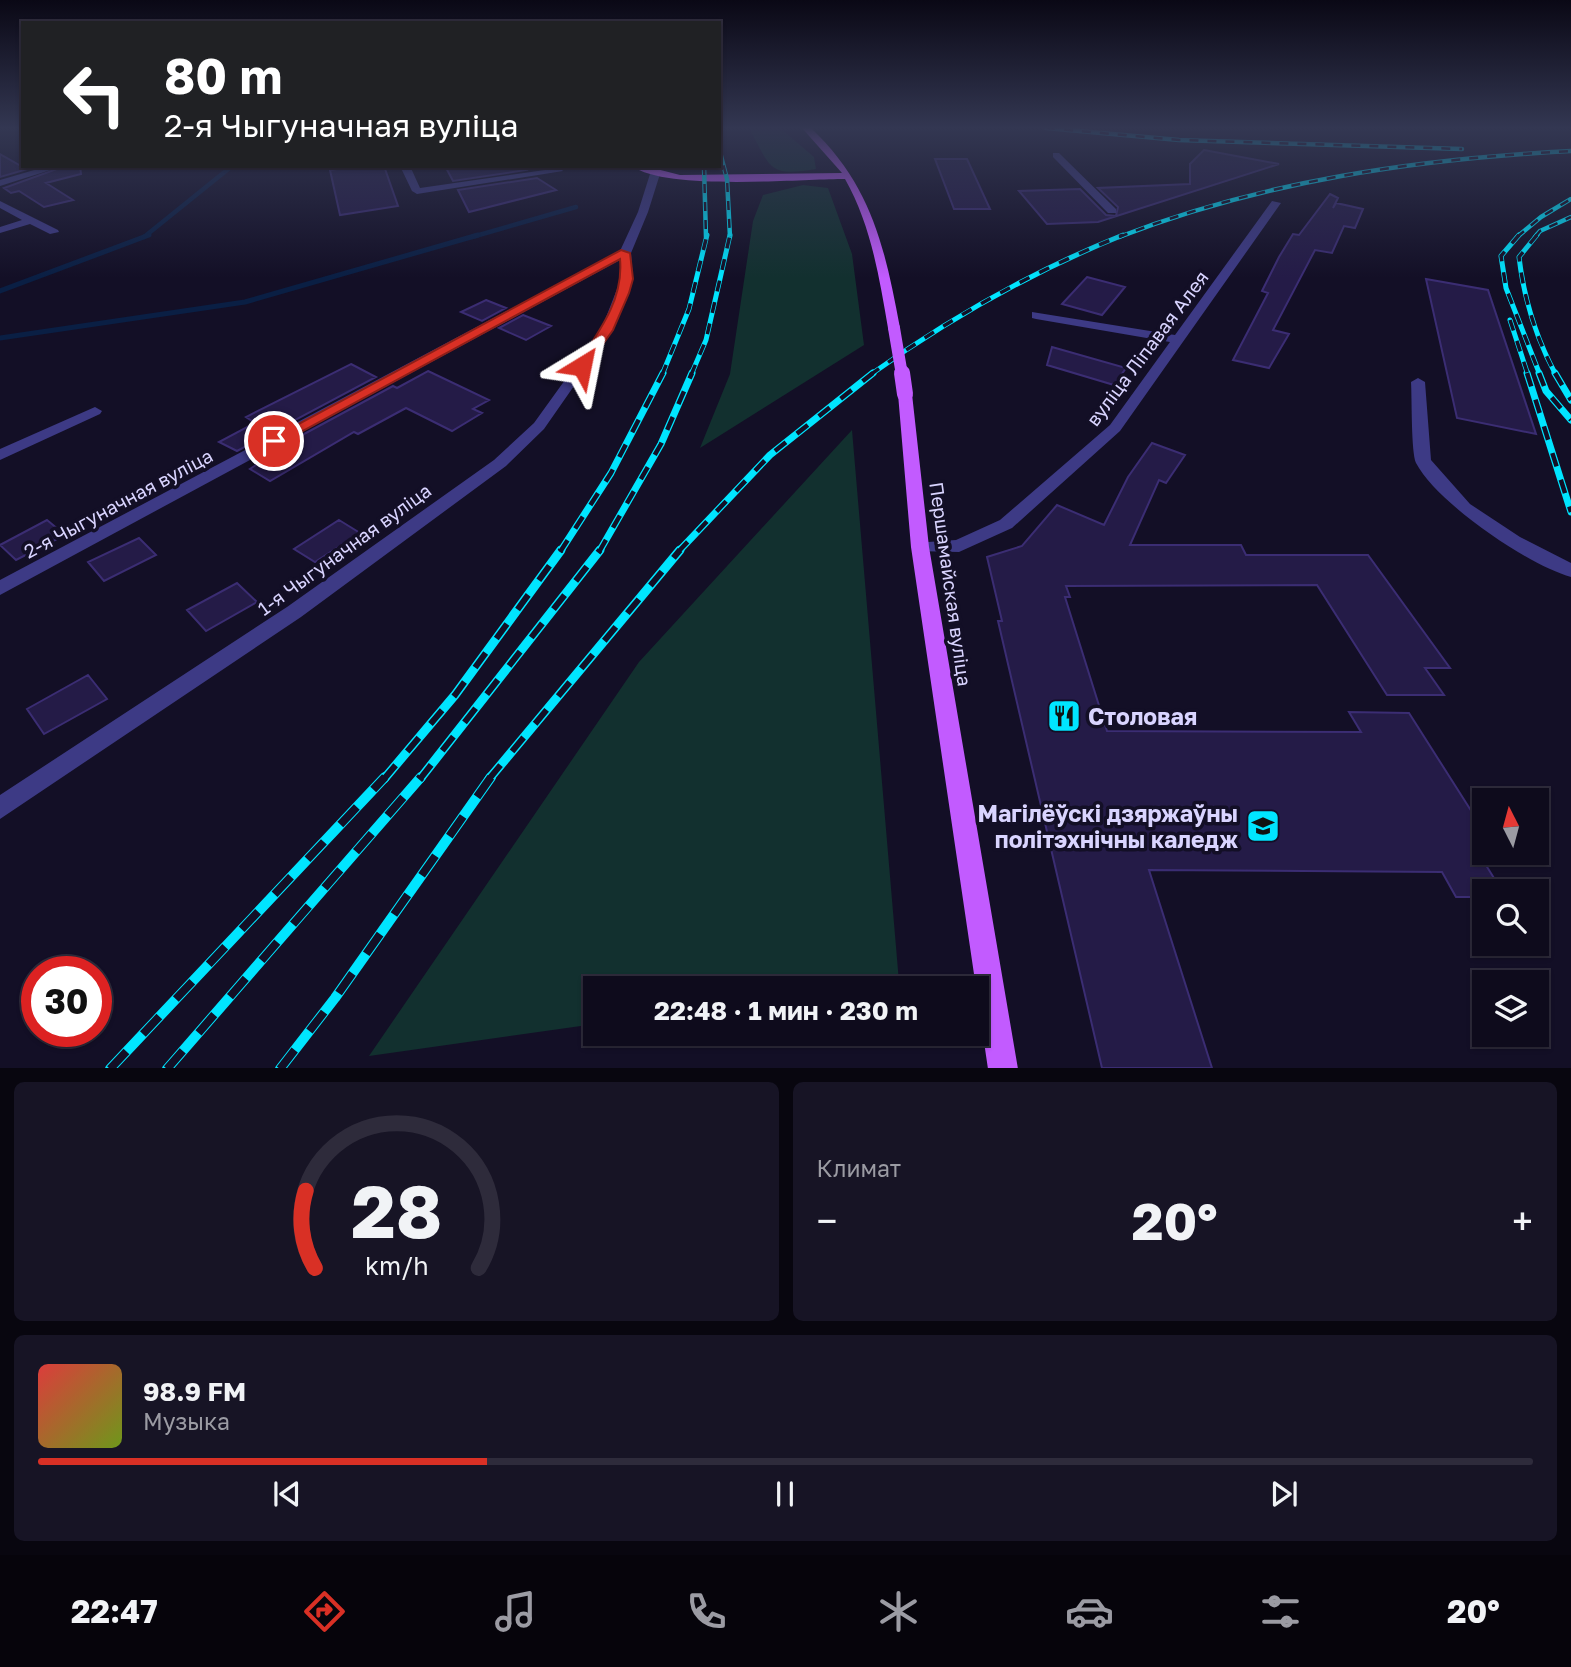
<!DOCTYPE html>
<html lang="ru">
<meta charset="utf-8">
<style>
:root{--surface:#0e0b1c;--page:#171425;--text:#f1f3f6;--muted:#9b9ba3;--line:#2e2b3b;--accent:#d93025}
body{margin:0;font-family:"Golos Text",sans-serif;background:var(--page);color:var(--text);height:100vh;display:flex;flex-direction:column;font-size:26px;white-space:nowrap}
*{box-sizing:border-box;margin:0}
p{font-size:23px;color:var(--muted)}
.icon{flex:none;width:38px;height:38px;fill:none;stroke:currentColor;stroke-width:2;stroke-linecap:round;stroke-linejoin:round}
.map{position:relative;height:1068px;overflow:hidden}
.sheet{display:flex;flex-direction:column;gap:14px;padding:14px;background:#08060f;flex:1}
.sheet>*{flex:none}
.hud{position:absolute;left:21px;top:21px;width:700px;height:147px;border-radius:0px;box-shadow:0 2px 5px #0004,0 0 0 2px var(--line);background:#202124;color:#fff;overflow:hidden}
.needle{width:46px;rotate:354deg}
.buttons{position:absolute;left:1472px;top:788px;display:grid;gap:14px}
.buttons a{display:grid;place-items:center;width:77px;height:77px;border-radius:0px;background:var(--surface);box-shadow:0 2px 5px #0004,0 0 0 2px var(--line);font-size:35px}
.speed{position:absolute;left:21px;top:956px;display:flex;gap:14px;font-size:35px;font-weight:700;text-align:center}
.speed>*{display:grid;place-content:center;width:91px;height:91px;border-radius:50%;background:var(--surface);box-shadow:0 2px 5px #0004,0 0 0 2px var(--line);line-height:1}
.speed .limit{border:10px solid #d22;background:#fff;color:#111}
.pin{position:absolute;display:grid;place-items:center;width:60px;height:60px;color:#fff;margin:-30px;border:4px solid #fff;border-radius:50%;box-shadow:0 2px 7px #0007}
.me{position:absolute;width:77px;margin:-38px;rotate:35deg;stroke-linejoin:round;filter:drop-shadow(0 0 5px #0008)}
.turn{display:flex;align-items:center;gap:24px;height:147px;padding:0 28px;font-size:32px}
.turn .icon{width:91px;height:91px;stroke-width:2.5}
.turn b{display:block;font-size:49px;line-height:60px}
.big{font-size:52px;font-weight:700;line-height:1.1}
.sheet .tile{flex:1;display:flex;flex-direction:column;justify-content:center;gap:10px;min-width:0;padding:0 24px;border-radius:10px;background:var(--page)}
.sheet .dial{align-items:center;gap:0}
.dial svg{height:182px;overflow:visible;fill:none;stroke:var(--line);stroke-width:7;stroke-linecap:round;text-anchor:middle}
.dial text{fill:var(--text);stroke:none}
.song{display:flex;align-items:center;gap:21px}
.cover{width:84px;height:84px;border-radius:10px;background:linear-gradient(135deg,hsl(0 70% 55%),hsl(80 70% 35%))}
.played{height:7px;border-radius:4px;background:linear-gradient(90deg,var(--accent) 30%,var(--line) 30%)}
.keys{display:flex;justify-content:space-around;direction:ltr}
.heat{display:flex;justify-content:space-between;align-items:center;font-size:38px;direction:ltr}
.sheet .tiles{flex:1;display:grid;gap:14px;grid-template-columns:1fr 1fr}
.tile:last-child{grid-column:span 2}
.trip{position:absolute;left:583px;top:976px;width:406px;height:70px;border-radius:0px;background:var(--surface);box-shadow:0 2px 5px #0004,0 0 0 2px var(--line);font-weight:700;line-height:70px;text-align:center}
.tabs{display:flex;height:112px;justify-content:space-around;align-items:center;background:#06040b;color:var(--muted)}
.tabs .icon{width:49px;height:49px}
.tabs .selected{color:var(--accent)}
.tabs b{font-size:32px;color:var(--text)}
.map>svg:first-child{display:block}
</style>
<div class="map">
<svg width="1571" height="1069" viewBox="0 0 1571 1069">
<rect width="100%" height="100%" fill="#130f26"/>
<path fill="#12302f" d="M749,128H780L814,157L816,169C768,177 771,168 749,128Z
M803,185L828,188L852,254L864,345L700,448L730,374L753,221L763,195Z
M852,430L899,982L848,989H595V1024L369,1056L639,662Z"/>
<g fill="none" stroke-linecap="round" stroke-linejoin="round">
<path stroke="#0a1f44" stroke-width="4.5" d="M144,237L232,166
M472,237L576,207"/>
<path stroke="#0a1f44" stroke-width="5" d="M0,291L149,235
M0,338L245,302L478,235"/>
</g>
<path fill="#241b47" stroke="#3b2d73" stroke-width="2" d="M1204,150L1279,164L1098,222L1047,224L1019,191L1080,189L1106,215L1116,216L1118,207L1098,188L1190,184V164Z
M0,154L21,166H38L0,177Z
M935,159H967L990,209H954Z
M65,166H80L81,174L46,183L73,200L44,207L19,191L11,193L4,188Z
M359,166H384L398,206L340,215L330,170Z
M445,166H520L526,170L453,181Z
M537,178L556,190L469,212L458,190Z
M1330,194L1338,198L1333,208L1336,203L1363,209L1355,228L1344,226L1332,253L1315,250L1273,330L1289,334L1269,368L1233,360L1268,293L1262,291L1279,257L1293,234L1299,235Z
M1087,277L1125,287L1102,315L1062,304Z
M1426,279L1488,290L1536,434L1457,418Z
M486,300L506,308L482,321L461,312Z
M523,315L551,326L526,340L499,328Z
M1052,347L1126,368L1114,385L1047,365Z
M351,364L376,377L237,451L219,442L255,423L246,417Z
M428,371L489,400L473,409L482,413L452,431L406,408L358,434L354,432L270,481L250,469L259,463L254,461L393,386L397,388Z
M1152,443L1185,455L1166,483L1159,480L1130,545H1241L1246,555H1368L1450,668H1425L1444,695H1387L1317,585L1066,586L1070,597H1065L1107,731L1361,732L1349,712L1409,713L1484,831V862L1502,891H1484V897H1456L1442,872L1149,870L1212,1068H1102L998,621H1002L987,557L1022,546L1057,505L1104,525L1128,477Z
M47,520L65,535L16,560L0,545Z
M339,520L360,533L315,562L294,549Z
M139,538L156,555L104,581L88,562Z
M237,583L257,602L206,631L187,610Z
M88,675L107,699L44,734L27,709Z"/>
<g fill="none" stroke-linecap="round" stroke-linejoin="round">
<path fill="#3d3a85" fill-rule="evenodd" d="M1053,153H1059L1116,209V213H1108L1053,157Z
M48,166H63L0,186V180Z
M400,166H410L420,188L552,169L550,166H559L563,171L417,194L412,191Z
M655,171L660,174L648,212L631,253L633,279L613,330L544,429L506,466L301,617L0,819V795L287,607L494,460L534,423L601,330L621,279L620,260L0,595V580L620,251L638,212L650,174Z
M0,201L58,230L59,232L50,234L30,224L0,233V227L22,220L0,208Z
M1272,201L1281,203L1120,431L1012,528L959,552L914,551L911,547L914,543L956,540L1000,520L1110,425L1170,342L1036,319L1032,318V312L1175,335Z
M1418,378L1425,382L1431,460L1470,504L1520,537L1571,563V577C1528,565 1437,503 1416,463C1411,452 1412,398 1411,382Z
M95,407L102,411L100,414L0,460V449Z"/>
<path fill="#c25bff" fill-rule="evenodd" d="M802,128H811C872,186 885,248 900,328L899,331H889L888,328C879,276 871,225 845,179C798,179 666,191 632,166H645L680,175L842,173Z
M905,390L912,394L929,547L1018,1069H988L911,547L898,394Z"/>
<defs>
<path id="rail-far4" d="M1046,128L1179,140L1462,149
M719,148L727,179L730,237
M704,166L706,237
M1119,237C1263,181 1417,159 1571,151
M1517,237L1541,217L1571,199
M1535,237L1540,231L1571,217"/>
<path id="rail-far3" d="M1519,235L1501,256L1506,288L1540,375
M1537,235L1519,257C1524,299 1536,338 1556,375
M1510,320L1528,375
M662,375L689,309L707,235
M691,375L706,340L730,235
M870,375C950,318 1033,271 1123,235"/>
<path id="rail-far2" d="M1527,373L1571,512
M1539,373L1546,391L1571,420
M1555,373L1571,400
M560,552L611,473L663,373
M599,552L661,444L692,373
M678,552L770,455L873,373"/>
<path id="rail-far1" d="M384,779L455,695L561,550
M420,779L600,550
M489,779L680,550"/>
<path id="rail" d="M110,1069L385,777
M167,1069L421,777
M280,1069L335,998L491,777"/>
</defs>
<use href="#rail-far4" stroke="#00e5ff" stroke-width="4.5"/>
<use href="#rail-far3" stroke="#00e5ff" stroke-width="5"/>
<use href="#rail-far2" stroke="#00e5ff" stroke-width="7"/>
<use href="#rail-far1" stroke="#00e5ff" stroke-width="9"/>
<use href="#rail" stroke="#00e5ff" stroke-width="10"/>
<use href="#rail-far4" stroke="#130f26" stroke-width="2.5" stroke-dasharray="9" stroke-linecap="butt"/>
<use href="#rail-far3" stroke="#130f26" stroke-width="3.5" stroke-dasharray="11" stroke-linecap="butt"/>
<use href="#rail-far2" stroke="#130f26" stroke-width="4.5" stroke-dasharray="14" stroke-linecap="butt"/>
<use href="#rail-far1" stroke="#130f26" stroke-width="6" stroke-dasharray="18" stroke-linecap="butt"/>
<use href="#rail" stroke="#130f26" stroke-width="8" stroke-dasharray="24" stroke-linecap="butt"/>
<path stroke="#c25bff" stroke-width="12" d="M894,328L902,375"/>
<path stroke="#c25bff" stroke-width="16" d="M902,373L905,394"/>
</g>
<linearGradient id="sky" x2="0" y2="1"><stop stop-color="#0a0815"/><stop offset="0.46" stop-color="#333752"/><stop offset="1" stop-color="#333752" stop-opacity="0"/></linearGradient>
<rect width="1571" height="278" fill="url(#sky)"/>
<path fill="#d93025" stroke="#8d1f18" stroke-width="2" d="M621,250L630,253L633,279L629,293L613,330L586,368L576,366C598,333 624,300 620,259L279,444L267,441Z"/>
<defs>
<symbol id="restaurant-square" viewBox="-11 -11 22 22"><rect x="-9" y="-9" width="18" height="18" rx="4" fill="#00e5ff" stroke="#130f26"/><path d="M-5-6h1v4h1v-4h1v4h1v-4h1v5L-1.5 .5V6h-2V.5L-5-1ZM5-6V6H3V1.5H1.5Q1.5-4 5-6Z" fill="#111"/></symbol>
<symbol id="university-square" viewBox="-11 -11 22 22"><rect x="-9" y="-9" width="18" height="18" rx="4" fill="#00e5ff" stroke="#130f26"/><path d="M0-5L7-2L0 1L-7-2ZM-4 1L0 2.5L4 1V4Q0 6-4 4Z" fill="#111"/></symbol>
</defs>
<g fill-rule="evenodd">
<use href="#restaurant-square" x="1045" y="697" width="38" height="38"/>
<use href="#university-square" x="1244" y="807" width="38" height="38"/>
</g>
<g text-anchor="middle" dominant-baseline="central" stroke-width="7" stroke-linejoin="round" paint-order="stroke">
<g font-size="19" fill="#d9d4ff" stroke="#130f26">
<text transform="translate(1147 348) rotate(-53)">вуліца Ліпавая Алея</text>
<text transform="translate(118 503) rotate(-28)">2-я Чыгуначная вуліца</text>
<text transform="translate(344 549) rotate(-36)">1-я Чыгуначная вуліца</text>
<text transform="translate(951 584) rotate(82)">Першамайская вуліца</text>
</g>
<g font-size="23" font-weight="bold" fill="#d9d4ff" stroke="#130f26" text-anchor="start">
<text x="1088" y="716">Столовая</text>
<text x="1238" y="813" text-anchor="end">Магілёўскі дзяржаўны<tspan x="1238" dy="26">політэхнічны каледж</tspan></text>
</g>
</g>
</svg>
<div class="buttons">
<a><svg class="needle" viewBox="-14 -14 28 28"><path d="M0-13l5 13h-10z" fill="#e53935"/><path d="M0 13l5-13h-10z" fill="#9b9ba3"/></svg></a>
<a><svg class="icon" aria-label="search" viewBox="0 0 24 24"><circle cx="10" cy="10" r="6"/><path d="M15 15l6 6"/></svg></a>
<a><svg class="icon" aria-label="layers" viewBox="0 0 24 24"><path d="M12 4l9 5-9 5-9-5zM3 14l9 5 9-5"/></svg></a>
</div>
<div class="speed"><div class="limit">30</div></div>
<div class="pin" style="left:274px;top:441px;background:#d93025"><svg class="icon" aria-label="arrive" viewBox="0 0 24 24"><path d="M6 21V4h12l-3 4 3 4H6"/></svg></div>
<svg class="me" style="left:582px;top:366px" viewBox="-20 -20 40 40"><path d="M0-17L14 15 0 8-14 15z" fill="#d93025" stroke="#fff" stroke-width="4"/></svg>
<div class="trip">22:48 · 1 мин · 230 m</div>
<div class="hud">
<div class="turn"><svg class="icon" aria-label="left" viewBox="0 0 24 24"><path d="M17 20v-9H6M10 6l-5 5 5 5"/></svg><div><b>80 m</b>2-я Чыгуначная вуліца</div></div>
</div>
</div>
<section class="sheet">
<div class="tiles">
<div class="tile dial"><svg viewBox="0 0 100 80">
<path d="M14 69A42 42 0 1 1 86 69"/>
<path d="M14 69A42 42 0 0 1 10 35" stroke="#d93025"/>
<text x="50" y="56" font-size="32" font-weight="700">28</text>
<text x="50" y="72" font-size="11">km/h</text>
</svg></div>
<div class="tile"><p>Климат</p>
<div class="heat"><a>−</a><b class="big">20°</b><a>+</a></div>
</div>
<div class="tile">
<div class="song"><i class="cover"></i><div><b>98.9 FM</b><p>Музыка</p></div></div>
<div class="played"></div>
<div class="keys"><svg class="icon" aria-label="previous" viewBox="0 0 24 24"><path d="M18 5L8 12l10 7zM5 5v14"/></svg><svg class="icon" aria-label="pause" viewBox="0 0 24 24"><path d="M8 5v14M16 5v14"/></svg><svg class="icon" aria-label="next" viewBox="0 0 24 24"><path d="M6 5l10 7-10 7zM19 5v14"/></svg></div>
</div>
</div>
</section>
<nav class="tabs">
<b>22:47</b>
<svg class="icon selected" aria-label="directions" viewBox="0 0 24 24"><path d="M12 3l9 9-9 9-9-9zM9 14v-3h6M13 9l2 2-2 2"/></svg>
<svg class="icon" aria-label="music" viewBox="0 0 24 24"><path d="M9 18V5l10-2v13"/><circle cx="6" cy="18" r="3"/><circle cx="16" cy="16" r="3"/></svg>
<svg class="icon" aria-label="phone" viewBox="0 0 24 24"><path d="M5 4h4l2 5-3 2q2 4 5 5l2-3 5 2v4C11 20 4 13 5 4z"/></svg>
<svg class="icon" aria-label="climate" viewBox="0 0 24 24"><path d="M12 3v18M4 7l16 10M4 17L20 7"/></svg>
<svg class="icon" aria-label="car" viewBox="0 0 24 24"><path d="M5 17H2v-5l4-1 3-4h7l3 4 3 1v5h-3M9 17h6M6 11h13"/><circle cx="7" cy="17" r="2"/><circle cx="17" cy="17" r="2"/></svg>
<svg class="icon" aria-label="filters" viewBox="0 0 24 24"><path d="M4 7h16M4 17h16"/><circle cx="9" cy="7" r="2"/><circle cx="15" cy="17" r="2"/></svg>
<b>20°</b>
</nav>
